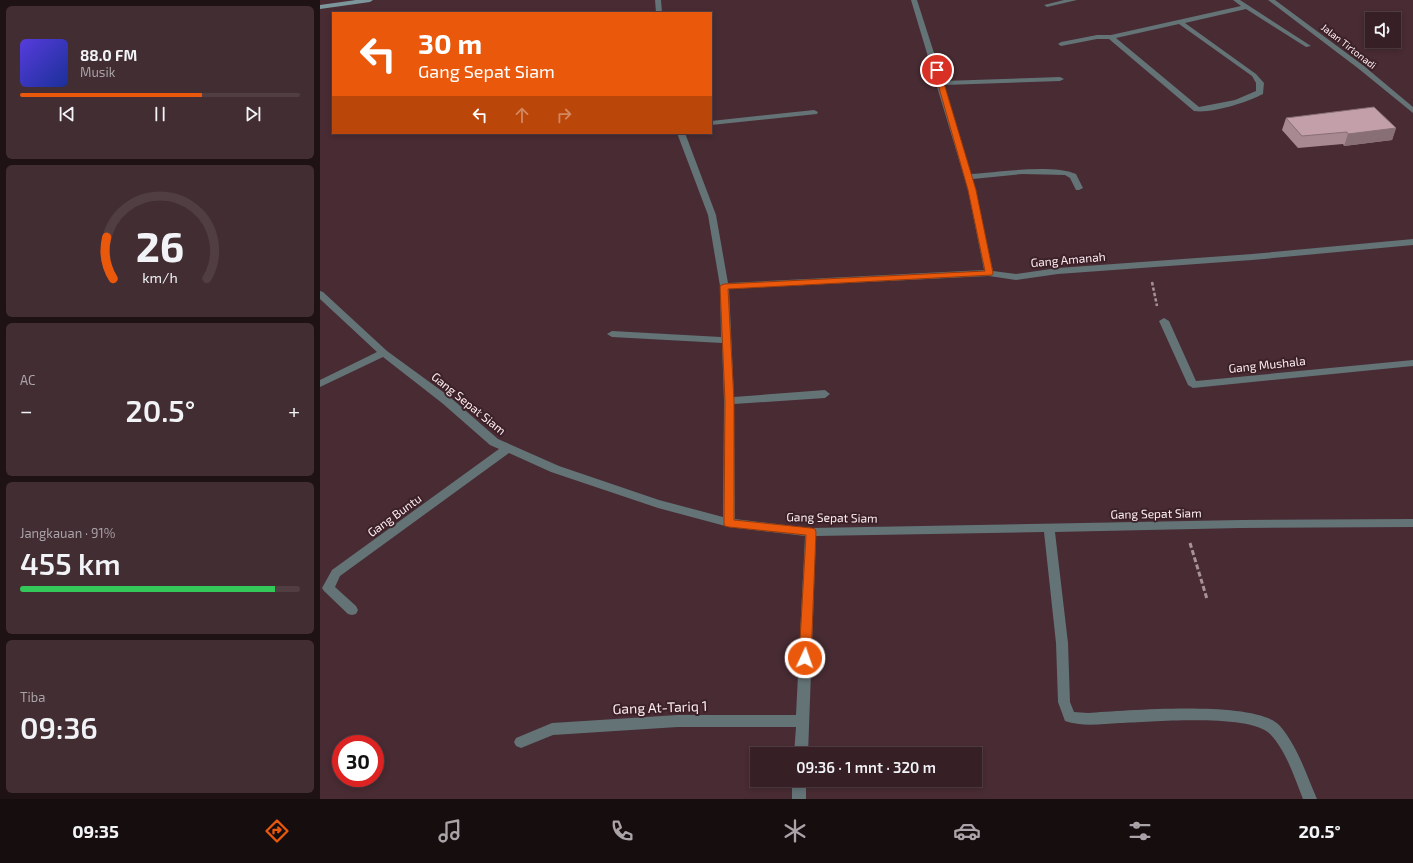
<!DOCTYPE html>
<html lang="id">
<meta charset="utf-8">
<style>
:root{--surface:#362026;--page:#412d32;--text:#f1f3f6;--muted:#aaa3a7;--line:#503e43;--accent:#ea580c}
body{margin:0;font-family:"Exo 2",sans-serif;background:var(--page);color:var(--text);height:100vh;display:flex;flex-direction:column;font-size:15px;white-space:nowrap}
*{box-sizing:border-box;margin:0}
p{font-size:13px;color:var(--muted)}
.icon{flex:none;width:22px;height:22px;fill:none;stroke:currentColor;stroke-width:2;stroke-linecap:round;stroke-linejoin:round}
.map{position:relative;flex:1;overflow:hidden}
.side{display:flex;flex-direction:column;gap:6px;padding:6px;background:#1e1215;width:320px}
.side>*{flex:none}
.banner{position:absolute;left:12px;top:12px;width:380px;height:122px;border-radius:0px;box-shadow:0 2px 6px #0003,0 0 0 1px var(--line);background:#ea580c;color:#fff;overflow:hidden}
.fabs{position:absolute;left:1045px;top:12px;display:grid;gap:8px}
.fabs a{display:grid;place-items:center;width:36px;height:36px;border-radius:0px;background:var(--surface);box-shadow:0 2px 6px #0003,0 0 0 1px var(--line);font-size:20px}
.speed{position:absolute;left:12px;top:735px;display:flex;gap:8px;font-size:20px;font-weight:700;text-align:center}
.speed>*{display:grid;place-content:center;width:52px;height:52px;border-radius:50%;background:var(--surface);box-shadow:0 2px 6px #0003,0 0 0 1px var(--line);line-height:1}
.speed .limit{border:6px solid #d22;background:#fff;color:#111}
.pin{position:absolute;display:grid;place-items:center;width:34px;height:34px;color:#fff;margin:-17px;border:2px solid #fff;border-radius:50%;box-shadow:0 1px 4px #0007}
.me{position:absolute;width:44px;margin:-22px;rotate:3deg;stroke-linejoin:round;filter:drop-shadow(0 0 3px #0008)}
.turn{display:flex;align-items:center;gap:14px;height:84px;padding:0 20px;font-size:18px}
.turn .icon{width:52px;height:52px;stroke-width:2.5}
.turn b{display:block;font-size:28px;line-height:34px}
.lanes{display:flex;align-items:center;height:38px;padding:0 20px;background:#0003;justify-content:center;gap:20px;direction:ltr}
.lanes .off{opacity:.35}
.big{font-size:30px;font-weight:600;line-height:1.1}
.side .widget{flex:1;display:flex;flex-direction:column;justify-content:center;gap:6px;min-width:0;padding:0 14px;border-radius:6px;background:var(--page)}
.side .dial{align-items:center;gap:0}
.dial svg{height:104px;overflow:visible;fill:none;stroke:var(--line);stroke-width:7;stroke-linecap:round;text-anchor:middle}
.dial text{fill:var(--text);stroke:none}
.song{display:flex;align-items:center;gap:12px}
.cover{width:48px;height:48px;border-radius:6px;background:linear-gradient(135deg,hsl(250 70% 55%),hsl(230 70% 35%))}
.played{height:4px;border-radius:2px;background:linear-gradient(90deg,var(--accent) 65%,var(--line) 65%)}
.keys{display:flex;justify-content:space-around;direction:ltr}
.heat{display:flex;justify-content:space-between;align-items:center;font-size:22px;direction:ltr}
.charge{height:6px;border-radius:3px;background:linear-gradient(90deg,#34c759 91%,var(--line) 0)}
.trip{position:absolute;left:430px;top:747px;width:232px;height:40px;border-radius:0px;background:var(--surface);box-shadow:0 2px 6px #0003,0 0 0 1px var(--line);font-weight:600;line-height:40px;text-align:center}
.tab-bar{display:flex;height:64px;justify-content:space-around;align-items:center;background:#160d0f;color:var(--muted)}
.tab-bar .icon{width:28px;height:28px}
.tab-bar .selected{color:var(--accent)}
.tab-bar b{font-size:18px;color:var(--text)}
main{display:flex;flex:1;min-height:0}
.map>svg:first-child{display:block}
</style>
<main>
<section class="side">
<div class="widget">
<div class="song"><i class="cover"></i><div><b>88.0 FM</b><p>Musik</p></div></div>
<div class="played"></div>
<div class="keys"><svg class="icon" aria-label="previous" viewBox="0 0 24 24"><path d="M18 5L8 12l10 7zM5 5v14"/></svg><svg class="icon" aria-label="pause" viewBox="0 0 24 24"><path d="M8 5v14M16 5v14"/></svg><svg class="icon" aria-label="next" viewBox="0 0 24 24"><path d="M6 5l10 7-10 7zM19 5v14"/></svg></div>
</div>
<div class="widget dial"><svg viewBox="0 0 100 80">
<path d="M14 69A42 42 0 1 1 86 69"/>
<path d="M14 69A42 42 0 0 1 9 37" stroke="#ea580c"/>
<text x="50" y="56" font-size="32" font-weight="700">26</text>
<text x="50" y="72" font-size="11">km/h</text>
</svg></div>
<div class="widget"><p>AC</p>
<div class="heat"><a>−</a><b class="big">20.5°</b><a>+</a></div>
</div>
<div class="widget"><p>Jangkauan · 91%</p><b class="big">455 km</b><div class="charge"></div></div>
<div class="widget"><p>Tiba</p><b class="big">09:36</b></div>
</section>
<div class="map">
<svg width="1093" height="799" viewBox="0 0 1093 799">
<rect width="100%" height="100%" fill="#482b33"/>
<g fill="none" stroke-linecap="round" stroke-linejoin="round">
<path stroke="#a79298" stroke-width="2.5" stroke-dasharray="3.5 2" stroke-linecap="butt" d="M832,282L837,306"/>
<path stroke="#a79298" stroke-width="3" stroke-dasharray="5 2.5" stroke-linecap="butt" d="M870,543L887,599"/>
<path fill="#637376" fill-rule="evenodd" d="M335,0H341L342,13H336Z
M591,0H597L623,81L740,77L744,79L740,81L624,85L651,174C679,172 732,164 756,174L763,188L759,190H756L750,178L745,175L702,174L653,179L673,271L696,274L738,268L932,254L1093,239V245L932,260L738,274L696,280L669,276L409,289L414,397L505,390L510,394L505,398L414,404L415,519L491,528L921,520L1093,519V527L921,528L735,532L748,643L750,702L754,712L768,713C805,711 936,699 960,726C978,747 986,774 997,799H983C974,777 967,752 950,734C930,713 830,722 800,723C782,724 762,727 745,721L738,702L736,643L724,532L496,536L488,754H474L476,727H358L233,735L201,748L196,746L194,742L196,738L232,723L358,715H476L485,536L409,527L338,508L231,472L189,453L20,576L15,587L36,606L38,610L36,614L32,615L28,614L4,591L2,588L12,570L179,449L170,445L122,403L63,357L0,387V380L57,352L0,299V291L3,292L67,351L130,397L178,439L239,466L339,500L403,517L404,401L402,343L292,337L287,334L292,331L401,337L400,286L388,215L357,133H365L396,215L408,283L664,270L648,190Z
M744,0H757L727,7L724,5Z
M913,0H920L991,46L986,47L926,9L865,23L936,74L944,83L943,94C928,102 891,114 874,111L789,39H777L741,46L738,44L741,42L777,35H791L921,6ZM859,24L932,76L936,83V91L915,100L879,107L796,38Z
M948,0H955L1044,66L1093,107V113L1039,69Z
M494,110L498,112L497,114L391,125V121Z
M844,318L849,321L876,381L1093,360V366L873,388L868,385L839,321Z
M472,780H486V799H472Z"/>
<path fill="#7c969b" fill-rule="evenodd" d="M36,0H53L50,2L0,9V5Z"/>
</g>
<path fill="#a88991" d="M966,118L1076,128L1072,140L1024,146L1023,144L978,148L962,130Z"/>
<path fill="#886f76" d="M1076,128L1072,140L1024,146L1028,134Z"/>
<path fill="#c39fa9" stroke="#886f76" d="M1054,107L1076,128L1028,134L1027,132L982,136L966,118Z"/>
<path fill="#ea580c" stroke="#983908" d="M615,69L620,70L656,190L673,273L672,275L408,289L414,401V520L491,528L495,529L496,532L491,658L489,662L485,663L481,662L479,658L486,535L409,527L405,526L404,524L405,401L400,286L404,284L665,271L648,190L614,70Z"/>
<g text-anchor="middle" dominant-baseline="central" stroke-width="4" stroke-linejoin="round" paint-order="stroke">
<g font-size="10" fill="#fcedf1" stroke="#3d2129">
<text transform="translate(1029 46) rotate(38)">Jalan Tirtonadi</text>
</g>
<g font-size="12" fill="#fcedf1" stroke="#3d2129">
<text transform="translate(748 259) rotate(-5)">Gang Amanah</text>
<text transform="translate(947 364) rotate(-6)">Gang Mushala</text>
<text transform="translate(149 403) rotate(39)">Gang Sepat Siam</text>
<text transform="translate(836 513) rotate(-1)">Gang Sepat Siam</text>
<text transform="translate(74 515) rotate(-36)">Gang Buntu</text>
<text transform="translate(512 517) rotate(1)">Gang Sepat Siam</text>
</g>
<g font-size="14" fill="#fcedf1" stroke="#3d2129">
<text transform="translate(340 707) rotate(-2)">Gang At-Tariq 1</text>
</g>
</g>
</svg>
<div class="fabs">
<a><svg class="icon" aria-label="sound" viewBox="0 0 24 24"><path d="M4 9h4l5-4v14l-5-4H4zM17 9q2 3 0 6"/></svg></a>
</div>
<div class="speed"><div class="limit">30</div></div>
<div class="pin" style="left:617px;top:70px;background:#d93025"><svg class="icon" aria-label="arrive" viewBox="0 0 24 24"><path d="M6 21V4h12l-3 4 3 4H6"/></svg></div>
<svg class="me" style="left:485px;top:658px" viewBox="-20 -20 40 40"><circle r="17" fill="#ea580c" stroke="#fff" stroke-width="3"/><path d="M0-11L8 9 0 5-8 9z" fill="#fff"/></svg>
<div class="trip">09:36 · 1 mnt · 320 m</div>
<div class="banner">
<div class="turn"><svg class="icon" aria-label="left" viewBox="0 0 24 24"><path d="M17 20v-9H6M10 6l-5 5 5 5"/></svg><div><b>30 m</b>Gang Sepat Siam</div></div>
<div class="lanes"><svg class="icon" aria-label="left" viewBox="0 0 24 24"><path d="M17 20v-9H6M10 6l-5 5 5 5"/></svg><svg class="icon off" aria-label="ahead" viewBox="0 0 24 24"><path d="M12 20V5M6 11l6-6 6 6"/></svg><svg class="icon off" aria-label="right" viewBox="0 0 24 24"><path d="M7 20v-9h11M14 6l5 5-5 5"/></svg></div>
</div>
</div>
</main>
<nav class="tab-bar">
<b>09:35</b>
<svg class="icon selected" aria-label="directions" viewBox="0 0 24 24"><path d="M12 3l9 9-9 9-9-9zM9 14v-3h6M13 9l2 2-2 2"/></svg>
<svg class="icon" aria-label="music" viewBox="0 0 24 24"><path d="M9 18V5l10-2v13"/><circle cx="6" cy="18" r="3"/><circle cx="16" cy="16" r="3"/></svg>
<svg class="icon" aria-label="phone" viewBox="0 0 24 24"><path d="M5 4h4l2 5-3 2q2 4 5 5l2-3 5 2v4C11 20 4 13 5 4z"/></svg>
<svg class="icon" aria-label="climate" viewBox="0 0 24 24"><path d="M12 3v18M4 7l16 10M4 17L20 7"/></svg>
<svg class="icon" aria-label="car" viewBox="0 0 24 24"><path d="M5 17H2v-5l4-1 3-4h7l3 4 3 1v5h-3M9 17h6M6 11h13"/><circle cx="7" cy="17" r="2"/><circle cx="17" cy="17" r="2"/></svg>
<svg class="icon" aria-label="filters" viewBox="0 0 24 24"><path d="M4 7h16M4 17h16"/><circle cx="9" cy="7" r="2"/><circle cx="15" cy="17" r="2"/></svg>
<b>20.5°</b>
</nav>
